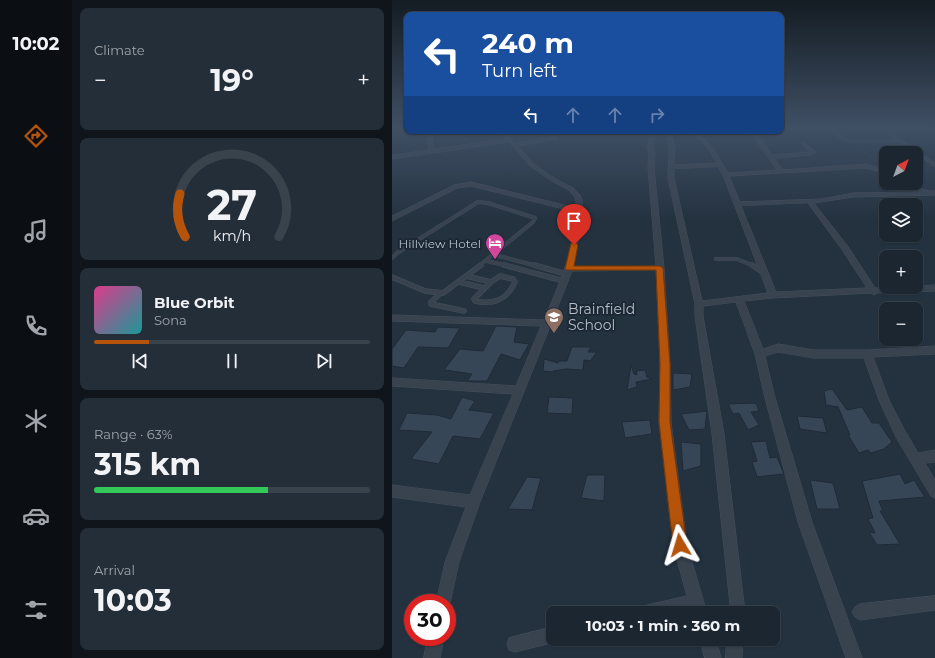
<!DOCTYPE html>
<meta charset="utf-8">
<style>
:root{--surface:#1b2630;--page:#242e38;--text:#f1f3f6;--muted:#a0a5ab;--line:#39434c;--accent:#b45309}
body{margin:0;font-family:Montserrat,sans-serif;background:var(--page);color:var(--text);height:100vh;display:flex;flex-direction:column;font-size:15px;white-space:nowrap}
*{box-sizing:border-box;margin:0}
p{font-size:13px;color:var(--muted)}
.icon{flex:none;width:22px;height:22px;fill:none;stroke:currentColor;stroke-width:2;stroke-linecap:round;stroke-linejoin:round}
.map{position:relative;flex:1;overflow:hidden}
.details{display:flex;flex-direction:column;gap:8px;padding:8px;background:#0f151a;width:320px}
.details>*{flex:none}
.top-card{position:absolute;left:12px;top:12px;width:380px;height:122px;border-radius:8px;box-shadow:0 1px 3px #0004,0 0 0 1px var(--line);background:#1a4fa0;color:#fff;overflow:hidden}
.needle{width:26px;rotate:41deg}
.tools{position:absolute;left:487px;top:146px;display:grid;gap:8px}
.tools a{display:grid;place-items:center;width:44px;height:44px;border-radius:8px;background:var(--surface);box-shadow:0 1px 3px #0004,0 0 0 1px var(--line);font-size:20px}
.speed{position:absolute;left:12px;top:594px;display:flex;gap:8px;font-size:20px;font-weight:700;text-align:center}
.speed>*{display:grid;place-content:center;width:52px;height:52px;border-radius:50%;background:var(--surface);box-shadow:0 1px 3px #0004,0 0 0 1px var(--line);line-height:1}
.speed .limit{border:6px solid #d22;background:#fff;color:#111}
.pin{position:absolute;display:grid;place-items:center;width:34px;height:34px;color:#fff;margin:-41px -17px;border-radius:50% 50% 50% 0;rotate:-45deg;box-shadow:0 0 4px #0007}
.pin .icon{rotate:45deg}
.me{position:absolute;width:44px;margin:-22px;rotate:353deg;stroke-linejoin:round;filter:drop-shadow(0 0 3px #0008)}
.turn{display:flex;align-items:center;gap:14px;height:84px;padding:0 12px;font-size:18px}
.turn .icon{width:52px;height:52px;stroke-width:2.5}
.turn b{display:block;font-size:28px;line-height:34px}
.lanes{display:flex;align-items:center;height:38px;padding:0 12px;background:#0003;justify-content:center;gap:20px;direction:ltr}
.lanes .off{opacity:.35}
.big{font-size:30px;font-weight:700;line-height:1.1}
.details .widget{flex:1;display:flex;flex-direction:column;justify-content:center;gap:6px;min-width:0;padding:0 14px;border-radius:8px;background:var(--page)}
.details .dial{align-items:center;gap:0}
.dial svg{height:104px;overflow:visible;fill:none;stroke:var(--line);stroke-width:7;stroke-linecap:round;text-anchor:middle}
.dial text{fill:var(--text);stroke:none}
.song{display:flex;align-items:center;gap:12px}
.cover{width:48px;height:48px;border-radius:6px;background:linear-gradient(135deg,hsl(330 70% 55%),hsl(180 70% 35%))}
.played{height:4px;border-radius:2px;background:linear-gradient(90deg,var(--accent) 20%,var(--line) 20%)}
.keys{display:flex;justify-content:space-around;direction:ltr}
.heat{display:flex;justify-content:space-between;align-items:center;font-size:22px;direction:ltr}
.charge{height:6px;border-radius:3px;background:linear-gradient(90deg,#34c759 63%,var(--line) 0)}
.trip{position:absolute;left:154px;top:606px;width:234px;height:40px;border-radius:8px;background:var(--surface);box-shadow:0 1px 3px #0004,0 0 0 1px var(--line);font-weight:700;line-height:40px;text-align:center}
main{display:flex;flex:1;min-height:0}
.menu{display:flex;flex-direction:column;width:72px;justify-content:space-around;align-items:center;background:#0b0f13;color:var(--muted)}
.menu .icon{width:28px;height:28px}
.menu .on{color:var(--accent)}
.menu b{font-size:18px;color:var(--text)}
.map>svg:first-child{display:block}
</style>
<main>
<nav class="menu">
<b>10:02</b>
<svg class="icon on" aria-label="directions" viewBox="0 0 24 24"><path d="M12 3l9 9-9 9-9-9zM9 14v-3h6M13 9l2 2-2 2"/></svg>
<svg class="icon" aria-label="music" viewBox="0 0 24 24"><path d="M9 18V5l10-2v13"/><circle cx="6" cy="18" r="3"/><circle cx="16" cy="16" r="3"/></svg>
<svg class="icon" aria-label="phone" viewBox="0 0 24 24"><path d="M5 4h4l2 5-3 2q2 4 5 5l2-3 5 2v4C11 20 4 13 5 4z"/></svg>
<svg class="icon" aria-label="climate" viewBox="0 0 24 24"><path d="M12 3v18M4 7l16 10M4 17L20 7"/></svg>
<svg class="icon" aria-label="car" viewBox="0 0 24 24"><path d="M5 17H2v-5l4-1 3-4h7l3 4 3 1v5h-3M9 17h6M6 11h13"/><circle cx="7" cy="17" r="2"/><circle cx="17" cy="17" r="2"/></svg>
<svg class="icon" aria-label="filters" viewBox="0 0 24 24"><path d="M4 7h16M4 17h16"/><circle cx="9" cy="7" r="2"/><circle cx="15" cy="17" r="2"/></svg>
</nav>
<section class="details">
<div class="widget"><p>Climate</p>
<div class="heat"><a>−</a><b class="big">19°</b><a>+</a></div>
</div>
<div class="widget dial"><svg viewBox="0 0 100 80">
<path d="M14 69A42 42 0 1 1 86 69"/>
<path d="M14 69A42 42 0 0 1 10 36" stroke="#b45309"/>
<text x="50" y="56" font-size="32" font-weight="700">27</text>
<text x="50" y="72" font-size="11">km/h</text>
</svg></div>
<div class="widget">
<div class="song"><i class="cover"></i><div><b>Blue Orbit</b><p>Sona</p></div></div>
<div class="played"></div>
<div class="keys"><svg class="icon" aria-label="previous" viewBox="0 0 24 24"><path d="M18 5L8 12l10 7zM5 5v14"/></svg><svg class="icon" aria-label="pause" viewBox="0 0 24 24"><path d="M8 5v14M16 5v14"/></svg><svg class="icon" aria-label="next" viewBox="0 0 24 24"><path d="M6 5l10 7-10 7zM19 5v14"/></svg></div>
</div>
<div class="widget"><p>Range · 63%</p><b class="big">315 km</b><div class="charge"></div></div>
<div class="widget"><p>Arrival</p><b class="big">10:03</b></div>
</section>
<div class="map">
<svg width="543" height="658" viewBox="0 0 543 658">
<rect width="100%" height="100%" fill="#243240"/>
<path fill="#364656" stroke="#1f2a37" d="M104,326L125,327L122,342L137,344L128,360L109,354L95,381H75L80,374L52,370L68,349L91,351Z
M46,327L68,328L56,348L26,347L12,368L0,366V349L14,330L43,332Z
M180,347H199L196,352H205L198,361L192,360L191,370L174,369L161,371V372L151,371L152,359L166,363L167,361H175Z
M239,365L242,374L245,375L244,371L253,370L255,377L260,379L244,382L245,387L235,390Z
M281,373L300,374L298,387L281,390Z
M440,389L455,410L470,407L480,423H487L500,442L492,449L479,453L476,450L467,453L456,435H458L446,407L434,405L432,391Z
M70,397L83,401L77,410L102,413L88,439L61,436L47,464L19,459L40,432L7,430L15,413L45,415L59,419Z
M157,397L181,398L180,414L155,413Z
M364,403L367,411L359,412L367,425L356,430L347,413L341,414L336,404Z
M315,411L313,429L297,430L289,414Z
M405,416L431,418L435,433L408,429Z
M258,420L260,434L233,438L230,422Z
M374,441L378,458L385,457L392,474L365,477L360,462L365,461L359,442Z
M289,442L309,444V466L291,471Z
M508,474L513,484L522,480L533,497L487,501L491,511H488L508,544L485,545L477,532L483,533L476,519L481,518L470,481Z
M195,475H213L212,501L189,498Z
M135,477L149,478L140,510L116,509Z
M418,480L441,483L448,509H425Z"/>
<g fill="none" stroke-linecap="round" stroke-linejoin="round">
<defs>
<path id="service-far1" d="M103,255L145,266
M0,258L5,253L86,202L96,203L143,218L141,222L87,266
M324,259H345L362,266
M95,261L116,266"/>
<path id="service" d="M112,265L172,281
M142,265L174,274
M360,265L372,273
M74,276L99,282
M108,276L121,279L123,282C115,300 102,305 83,301L82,299L99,282Z
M0,277L33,291L51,293L89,265
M67,282L92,288
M48,294L39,302V304L72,311"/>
<path id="minor" d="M436,128H440L457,140H503L487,128H492L496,131L543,129V131L500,133L543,163V167L507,142H456L448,139Z
M15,129V131H17L0,134V132Z
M36,131H40L41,149L114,139L108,131H113L123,143L160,137L153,131H158L165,136V139L126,146L141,163L162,178L181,188L188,195L190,200V221L181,267L264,266L256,167L257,153L255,147L259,133L261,132L279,131L283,150L282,165L325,163L317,150L310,142L297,131C314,131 328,160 336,173L385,170L361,136L350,131C367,131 371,143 380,155L418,152L409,143L411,142L424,152L419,155L382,158L391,170L474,164L494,170V174L474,168L337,176L348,202L430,199L461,193L525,192L509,183C523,183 529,192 543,191V195L461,197L422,203L457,248L483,288L543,285V291L485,293L482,295L479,293L381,298L352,301L371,349L386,344L422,350H475L543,346V354L481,357L497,400L512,429L526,453L543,450V462L533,463L543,480V498L539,496L504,437L487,400L472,358H422L386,352L373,356L382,394L420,522L470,658H454L406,522L372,394L363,354L344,302L311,306V316L332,434L352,604V613H336L338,604L320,434L303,316V304L276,178L277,150L275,132L263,134L261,147L263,153L262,167L272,268L278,364L279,422L295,545L315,613H299V610L288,613H247L250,608L255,605L295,596L281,545L267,422L268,364L264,270L180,271L88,502L67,562L58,603L55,609V603H44L53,562L74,507L0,497V485L78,495L121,394L0,386V378L124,386L149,326L0,321V315L152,320C166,286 183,250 184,212L79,186L65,188L0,221V216L62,185L79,182L184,208V200L182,196L177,190L158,180L137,165L117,142L0,159V155L36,150ZM326,167L331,175L376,293L310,301L282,178V169ZM416,203L451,251L475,288L384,292L349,206Z
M543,596V610L468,620L463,617L460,612L463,607L468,604Z
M161,627V639H167V641L123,652L117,650L115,644L117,638Z
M36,637H52L48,658H32Z
M308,639H324L329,658H313Z
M335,639H351L350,658H334Z"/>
</defs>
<use href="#service-far1" stroke="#454f5c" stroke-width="4"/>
<use href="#service" stroke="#454f5c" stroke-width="5.5"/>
<use href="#minor" stroke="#454f5c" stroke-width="1"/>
<path stroke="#405859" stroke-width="1" stroke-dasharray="1.5 1.5" stroke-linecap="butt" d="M466,146L484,162"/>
<use href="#service-far1" stroke="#394350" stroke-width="3.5"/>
<use href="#service" stroke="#394350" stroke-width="4.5"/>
<use href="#minor" fill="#394350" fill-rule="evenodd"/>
</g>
<linearGradient id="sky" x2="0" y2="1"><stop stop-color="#141c23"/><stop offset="0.58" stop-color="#3f4f64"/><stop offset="1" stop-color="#3f4f64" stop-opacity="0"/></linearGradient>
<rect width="543" height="220" fill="url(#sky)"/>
<path fill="#b45309" stroke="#753606" d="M179,243H184L186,245L182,266H268L271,268L278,364V422L295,545L293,550L288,552L283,550L281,545L267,422L268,364L264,270H175L173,269Z"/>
<defs>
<symbol id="hotel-pin" viewBox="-11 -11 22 30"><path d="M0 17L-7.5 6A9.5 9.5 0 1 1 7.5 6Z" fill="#d1479c" stroke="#1d2835"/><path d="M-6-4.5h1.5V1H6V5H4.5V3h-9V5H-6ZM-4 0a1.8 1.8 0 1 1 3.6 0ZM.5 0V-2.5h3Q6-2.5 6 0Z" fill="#fff"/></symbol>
<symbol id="school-pin" viewBox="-11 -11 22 30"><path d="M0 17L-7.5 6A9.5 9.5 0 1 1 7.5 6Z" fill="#8d6e63" stroke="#1d2835"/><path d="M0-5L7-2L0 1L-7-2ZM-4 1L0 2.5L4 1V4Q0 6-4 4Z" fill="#fff"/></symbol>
</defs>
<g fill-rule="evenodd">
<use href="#hotel-pin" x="92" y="232" width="22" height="30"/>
<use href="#school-pin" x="151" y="306" width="22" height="30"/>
</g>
<g text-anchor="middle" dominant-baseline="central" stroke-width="4" stroke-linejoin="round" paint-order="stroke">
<g font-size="12" fill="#b5becb" stroke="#1d2835" text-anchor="end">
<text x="89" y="243">Hillview Hotel</text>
</g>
<g font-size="14" fill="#b5becb" stroke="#1d2835" text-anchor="start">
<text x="176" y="309">Brainfield<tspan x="176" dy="16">School</tspan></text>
</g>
</g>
</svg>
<div class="tools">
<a><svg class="needle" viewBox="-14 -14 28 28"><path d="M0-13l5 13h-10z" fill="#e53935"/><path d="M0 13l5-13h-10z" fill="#a0a5ab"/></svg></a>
<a><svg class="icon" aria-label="layers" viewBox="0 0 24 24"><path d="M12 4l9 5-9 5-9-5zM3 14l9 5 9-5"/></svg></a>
<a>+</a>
<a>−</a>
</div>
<div class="speed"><div class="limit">30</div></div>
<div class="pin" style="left:182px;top:245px;background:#d93025"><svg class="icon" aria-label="arrive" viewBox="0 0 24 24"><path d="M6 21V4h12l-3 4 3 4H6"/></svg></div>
<svg class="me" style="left:288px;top:545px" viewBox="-20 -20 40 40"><path d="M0-17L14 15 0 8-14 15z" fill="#b45309" stroke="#fff" stroke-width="4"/></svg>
<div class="trip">10:03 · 1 min · 360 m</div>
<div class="top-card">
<div class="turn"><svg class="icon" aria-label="left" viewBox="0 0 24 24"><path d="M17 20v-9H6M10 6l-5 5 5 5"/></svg><div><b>240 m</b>Turn left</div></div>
<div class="lanes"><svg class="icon" aria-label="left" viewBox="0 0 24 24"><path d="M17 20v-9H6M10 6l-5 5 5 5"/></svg><svg class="icon off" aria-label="ahead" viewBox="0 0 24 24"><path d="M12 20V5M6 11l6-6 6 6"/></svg><svg class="icon off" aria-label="ahead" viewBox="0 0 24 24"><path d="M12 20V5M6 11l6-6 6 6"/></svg><svg class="icon off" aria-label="right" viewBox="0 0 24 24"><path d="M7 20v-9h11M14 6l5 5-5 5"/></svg></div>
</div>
</div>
</main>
